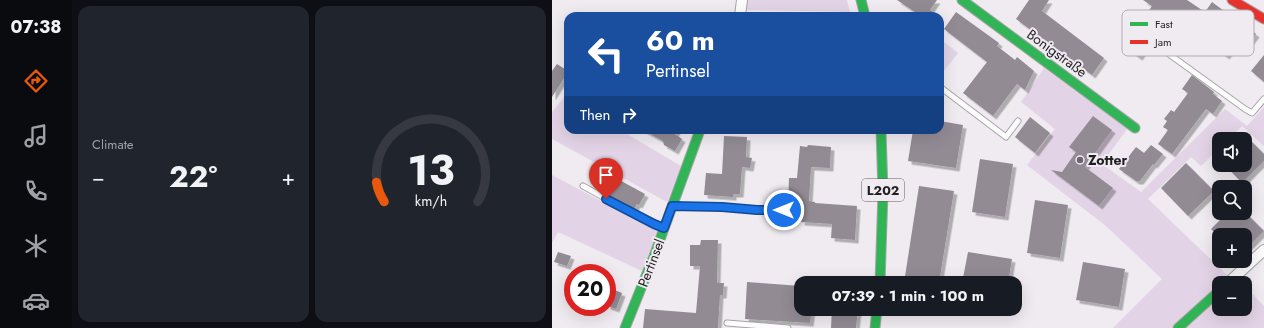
<!DOCTYPE html>
<meta charset="utf-8">
<style>
:root{--surface:#171b24;--page:#20242c;--text:#f1f3f6;--muted:#9ea1a6;--line:#363941;--accent:#ea580c}
body{margin:0;font-family:Jost,sans-serif;background:var(--page);color:var(--text);height:100vh;display:flex;flex-direction:column;font-size:15px;white-space:nowrap}
*{box-sizing:border-box;margin:0}
p{font-size:13px;color:var(--muted)}
.icon{flex:none;width:22px;height:22px;fill:none;stroke:currentColor;stroke-width:2;stroke-linecap:round;stroke-linejoin:round}
.map{position:relative;flex:1;overflow:hidden}
.side{display:flex;flex-direction:column;gap:6px;padding:6px;background:#0d0f14;width:480px}
.side>*{flex:none}
.banner{position:absolute;left:12px;top:12px;width:380px;height:122px;border-radius:12px;box-shadow:0 4px 16px #0002;background:#1a4fa0;color:#fff;overflow:hidden}
.tools{position:absolute;left:660px;top:132px;display:grid;gap:8px}
.tools a{display:grid;place-items:center;width:40px;height:40px;border-radius:8px;background:var(--surface);box-shadow:0 4px 16px #0002;font-size:20px}
.speed{position:absolute;left:12px;top:264px;display:flex;gap:8px;font-size:20px;font-weight:700;text-align:center}
.speed>*{display:grid;place-content:center;width:52px;height:52px;border-radius:50%;background:var(--surface);box-shadow:0 4px 16px #0002;line-height:1}
.speed .limit{border:6px solid #d22;background:#fff;color:#111}
.pin{position:absolute;display:grid;place-items:center;width:34px;height:34px;color:#fff;margin:-41px -17px;border-radius:50% 50% 50% 0;rotate:-45deg;box-shadow:0 0 4px #0007}
.pin .icon{rotate:45deg}
.me{position:absolute;width:44px;margin:-22px;rotate:270deg;stroke-linejoin:round;filter:drop-shadow(0 0 3px #0008)}
.turn{display:flex;align-items:center;gap:14px;height:84px;padding:0 16px;font-size:18px}
.turn .icon{width:52px;height:52px;stroke-width:2.5}
.turn b{display:block;font-size:28px;line-height:34px}
.then{display:flex;align-items:center;height:38px;padding:0 16px;background:#0003;gap:8px;font-size:15px}
.big{font-size:30px;font-weight:700;line-height:1.1}
.side .widget{flex:1;display:flex;flex-direction:column;justify-content:center;gap:6px;min-width:0;padding:0 14px;border-radius:12px;background:var(--page)}
.side .dial{align-items:center;gap:0}
.dial svg{height:104px;overflow:visible;fill:none;stroke:var(--line);stroke-width:7;stroke-linecap:round;text-anchor:middle}
.dial text{fill:var(--text);stroke:none}
.heat{display:flex;justify-content:space-between;align-items:center;font-size:22px;direction:ltr}
.side .tiles{flex:1;display:grid;gap:6px;grid-template-columns:repeat(2,1fr)}
.trip{position:absolute;left:242px;top:276px;width:228px;height:40px;border-radius:12px;background:var(--surface);box-shadow:0 4px 16px #0002;font-weight:700;line-height:40px;text-align:center}
main{display:flex;flex:1;min-height:0}
.tabs{display:flex;flex-direction:column;width:72px;justify-content:space-around;align-items:center;background:#090b0e;color:var(--muted)}
.tabs .icon{width:28px;height:28px}
.tabs .on{color:var(--accent)}
.tabs b{font-size:18px;color:var(--text)}
.map>svg:first-child{display:block}
</style>
<main>
<nav class="tabs">
<b>07:38</b>
<svg class="icon on" aria-label="directions" viewBox="0 0 24 24"><path d="M12 3l9 9-9 9-9-9zM9 14v-3h6M13 9l2 2-2 2"/></svg>
<svg class="icon" aria-label="music" viewBox="0 0 24 24"><path d="M9 18V5l10-2v13"/><circle cx="6" cy="18" r="3"/><circle cx="16" cy="16" r="3"/></svg>
<svg class="icon" aria-label="phone" viewBox="0 0 24 24"><path d="M5 4h4l2 5-3 2q2 4 5 5l2-3 5 2v4C11 20 4 13 5 4z"/></svg>
<svg class="icon" aria-label="climate" viewBox="0 0 24 24"><path d="M12 3v18M4 7l16 10M4 17L20 7"/></svg>
<svg class="icon" aria-label="car" viewBox="0 0 24 24"><path d="M5 17H2v-5l4-1 3-4h7l3 4 3 1v5h-3M9 17h6M6 11h13"/><circle cx="7" cy="17" r="2"/><circle cx="17" cy="17" r="2"/></svg>
</nav>
<section class="side">
<div class="tiles">
<div class="widget"><p>Climate</p>
<div class="heat"><a>−</a><b class="big">22°</b><a>+</a></div>
</div>
<div class="widget dial"><svg viewBox="0 0 100 80">
<path d="M14 69A42 42 0 1 1 86 69"/>
<path d="M14 69A42 42 0 0 1 8 54" stroke="#ea580c"/>
<text x="50" y="56" font-size="32" font-weight="700">13</text>
<text x="50" y="72" font-size="11">km/h</text>
</svg></div>
</div>
</section>
<div class="map">
<svg width="712" height="328" viewBox="0 0 712 328">
<defs>
<filter id="shadow"><feDropShadow dx="3.5" dy="3.5" stdDeviation="0" flood-color="#0004"/></filter>
</defs>
<rect width="100%" height="100%" fill="#efebf0"/>
<path fill="#e3d3e6" d="M195,0H295L298,12L193,10Z
M388,39L406,53L388,76Z
M492,68L575,129L550,164L589,192L673,109L695,126L712,107V146L690,126L677,139H667V148L649,166L639,157L596,199L676,276L667,283L620,328H561L610,279L554,226L475,165L503,129L469,102Z
M14,95L16,97V130H68L129,166L115,202L0,139V112Z
M0,175L105,231L90,271L6,232L0,243Z
M693,286L712,306V328H631L667,296V309H693Z"/>
<path fill="#928b94" filter="url(#shadow)" d="M345,0H385L378,10L388,16H369Z
M477,0H497L490,11L552,58L540,75L464,19Z
M591,0H635L653,12L660,2L691,25L692,24L700,30V31L704,34L691,51L683,45L674,56L650,38L649,40L638,32L625,49L606,34L602,39L601,38L587,57L570,45L581,29L583,31L600,6Z
M404,12L447,43L445,46L463,60L465,57L482,71L473,90L465,84L441,116L411,93L435,62L392,29Z
M712,55V82L699,71Z
M5,64L16,71V72L0,97V71Z
M640,75L662,92L661,94L670,101L661,114L654,109L620,154L606,144L616,130L611,127L615,121L612,119L619,110L622,112L636,93L630,89Z
M541,116L560,130L533,167L561,188L547,206L499,170L510,172L524,152L517,147Z
M478,117L498,133L483,153L463,137Z
M388,121L411,125L404,168L356,161L361,130H388Z
M91,130H125L123,134L130,139L123,151L112,145L111,141Z
M693,135L712,154V161L690,183L673,165H693Z
M172,136L195,137L194,157L200,158L198,168L190,167L188,194H181V197L152,195L154,173L170,174Z
M256,145L279,147L278,168L259,167L257,201L263,202V203L305,206L303,240L279,238L280,224L249,222L251,204L236,203L237,178H245L248,146L255,147Z
M599,145L611,154L602,165L601,164L588,181H584L567,169L584,147L592,153Z
M428,159L461,164L453,217L420,212Z
M634,163L662,191L636,216L609,188Z
M62,177L93,194L87,205L85,204L82,209L53,194Z
M367,186L402,191L387,283H352Z
M483,200L516,205L508,258L475,253Z
M675,213H694L712,231L693,250V235H665L659,229Z
M149,240H166L165,283H172L171,295H168L166,328H91L93,309L144,313L148,266H138V245H148Z
M6,252L19,256L15,266L2,262Z
M416,252L460,259L456,283H410Z
M531,262L573,269L567,307L524,300Z
M195,282L249,286V309H260L258,323L193,319Z
M55,287L70,293L64,309L55,306Z
M280,309H306L304,328H279Z"/>
<g fill="none" stroke-linecap="round" stroke-linejoin="round">
<defs>
<path id="lane" d="M603,44L693,109L700,113L712,99
M388,87L454,137L466,121
M31,186L102,225L111,228
M121,206L170,207L205,210H232
M175,323L236,328"/>
<path id="street" d="M188,16L190,0
M676,283L712,250"/>
<path id="fast" d="M309,0L313,16
M410,0L583,128
M328,283L331,192L329,130
M73,328L102,256L148,130
M323,328L325,309
M626,328L667,291"/>
<path id="jam" d="M680,0L712,19"/>
</defs>
<use href="#lane" stroke="#a7a4a8" stroke-width="7"/>
<use href="#street" stroke="#a7a4a8" stroke-width="12"/>
<use href="#fast" stroke="#a7a4a8" stroke-width="11"/>
<use href="#jam" stroke="#a7a4a8" stroke-width="11"/>
<use href="#lane" stroke="#fdfcfd" stroke-width="5"/>
<use href="#street" stroke="#fdfcfd" stroke-width="10"/>
<use href="#fast" stroke="#30b455" stroke-width="9"/>
<use href="#jam" stroke="#e5322d" stroke-width="9"/>
</g>
<g fill="none" stroke-linecap="round" stroke-linejoin="round">
<defs>
<path id="route" d="M54,199L102,224L112,228L120,206L170,207L205,210H232"/>
</defs>
<use href="#route" stroke="#114b97" stroke-width="10"/>
<use href="#route" stroke="#1a73e8" stroke-width="7"/>
</g>
<circle fill="#6a666a" stroke="#f0eaf1" stroke-width="1.5" cx="528" cy="160" r="4"/>
<g text-anchor="middle" dominant-baseline="central" stroke-width="4" stroke-linejoin="round" paint-order="stroke">
<rect fill="#f0eaf1" stroke="#605c60" stroke-width="1" x="310" y="179" width="42" height="22" rx="3"/>
<g font-size="13" font-weight="bold" fill="#221f22">
<text x="331" y="190">L202</text>
</g>
<g font-size="14" fill="#221f22" stroke="#f0eaf1">
<text transform="translate(505 53) rotate(36)">Bonigstraße</text>
<text transform="translate(99 263) rotate(-69)">Pertinsel</text>
</g>
<g font-size="14" font-weight="bold" fill="#221f22" stroke="#f0eaf1" text-anchor="start">
<text x="536" y="160">Zotter</text>
</g>
</g>
<rect x="570" y="10" width="132" height="46" rx="6" fill="#f0eaf1" stroke="#b2adb3" stroke-width="1"/>
<rect x="578" y="22" width="18" height="4" fill="#30b455"/>
<rect x="578" y="40" width="18" height="4" fill="#e5322d"/>
<g font-size="11" fill="#221f22">
<text x="603" y="28">Fast</text>
<text x="603" y="46">Jam</text>
</g>
</svg>
<div class="tools">
<a><svg class="icon" aria-label="sound" viewBox="0 0 24 24"><path d="M4 9h4l5-4v14l-5-4H4zM17 9q2 3 0 6"/></svg></a>
<a><svg class="icon" aria-label="search" viewBox="0 0 24 24"><circle cx="10" cy="10" r="6"/><path d="M15 15l6 6"/></svg></a>
<a>+</a>
<a>−</a>
</div>
<div class="speed"><div class="limit">20</div></div>
<div class="pin" style="left:54px;top:199px;background:#d93025"><svg class="icon" aria-label="arrive" viewBox="0 0 24 24"><path d="M6 21V4h12l-3 4 3 4H6"/></svg></div>
<svg class="me" style="left:232px;top:210px" viewBox="-20 -20 40 40"><circle r="17" fill="#1a73e8" stroke="#fff" stroke-width="3"/><path d="M0-11L8 9 0 5-8 9z" fill="#fff"/></svg>
<div class="trip">07:39 · 1 min · 100 m</div>
<div class="banner">
<div class="turn"><svg class="icon" aria-label="left" viewBox="0 0 24 24"><path d="M17 20v-9H6M10 6l-5 5 5 5"/></svg><div><b>60 m</b>Pertinsel</div></div>
<div class="then">Then<svg class="icon" aria-label="right" viewBox="0 0 24 24"><path d="M7 20v-9h11M14 6l5 5-5 5"/></svg></div>
</div>
</div>
</main>
